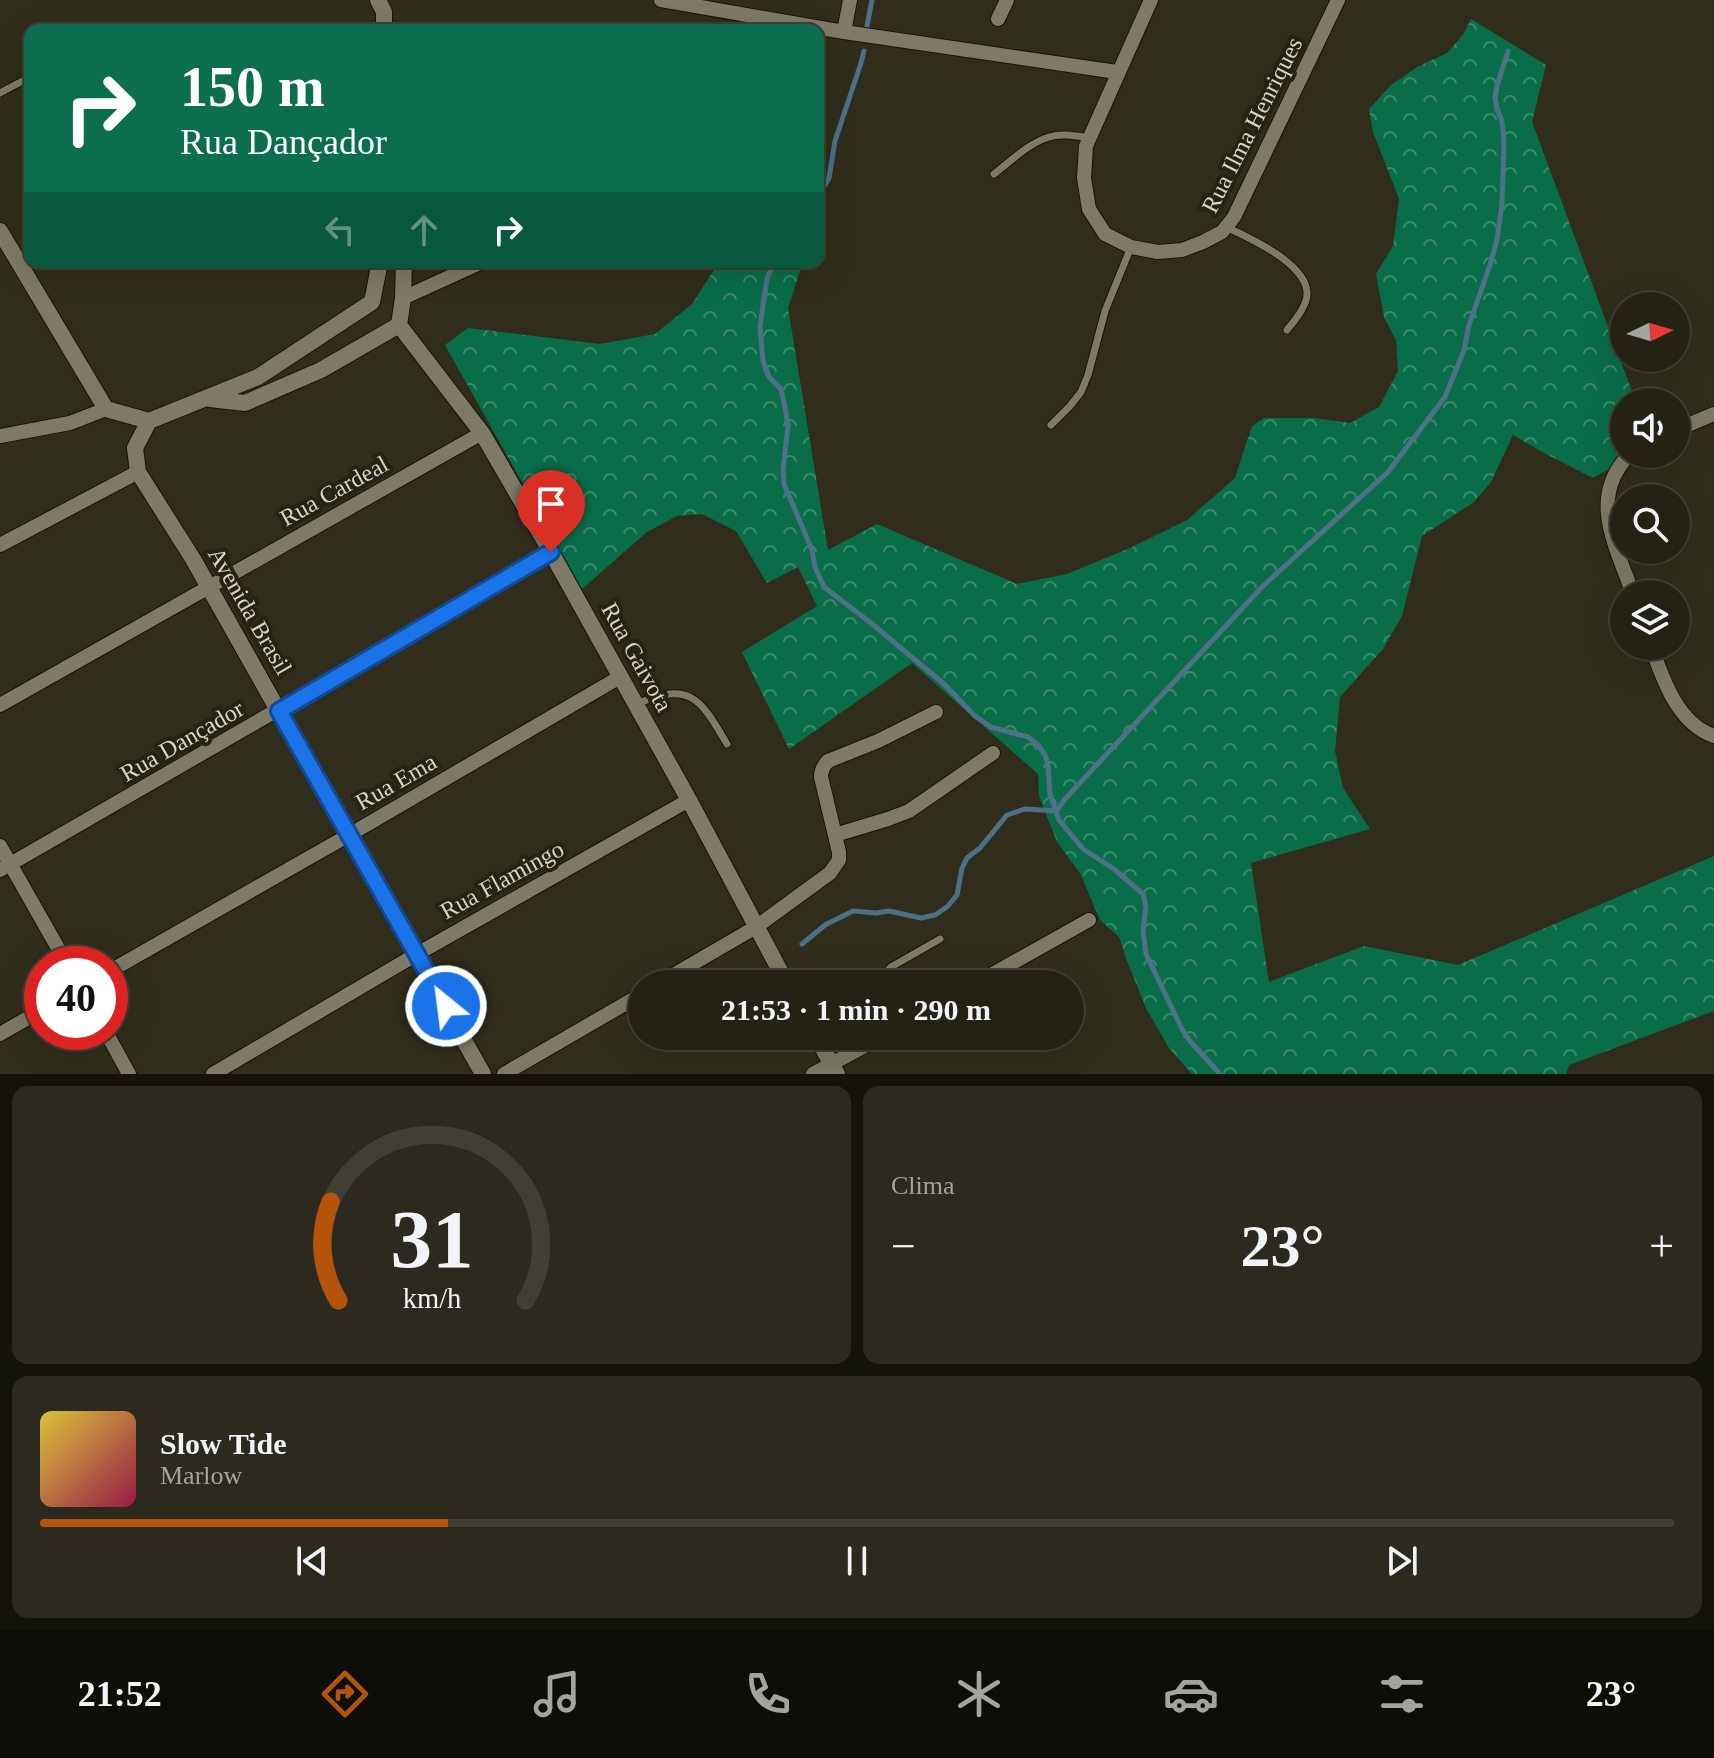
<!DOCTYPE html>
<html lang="pt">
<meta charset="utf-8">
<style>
:root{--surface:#242215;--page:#2c2a1e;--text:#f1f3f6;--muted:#a3a4a0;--line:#413f34;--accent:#b45309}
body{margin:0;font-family:Georgia,serif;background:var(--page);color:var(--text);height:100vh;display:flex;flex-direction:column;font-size:30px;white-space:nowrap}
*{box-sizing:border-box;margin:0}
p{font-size:26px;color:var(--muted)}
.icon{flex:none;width:44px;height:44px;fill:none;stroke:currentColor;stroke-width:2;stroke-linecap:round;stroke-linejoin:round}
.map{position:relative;height:1074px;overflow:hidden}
.sheet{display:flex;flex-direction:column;gap:12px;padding:12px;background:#14130c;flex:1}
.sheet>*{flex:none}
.top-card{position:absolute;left:24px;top:24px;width:800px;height:244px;border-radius:16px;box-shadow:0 8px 32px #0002,0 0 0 2px var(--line);background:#0b6e4f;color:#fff;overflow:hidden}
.needle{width:52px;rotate:85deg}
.controls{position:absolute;left:1610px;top:292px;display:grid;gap:16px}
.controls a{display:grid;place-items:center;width:80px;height:80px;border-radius:50%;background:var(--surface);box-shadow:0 8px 32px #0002,0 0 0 2px var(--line);font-size:40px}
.speed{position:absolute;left:24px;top:946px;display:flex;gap:16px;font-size:40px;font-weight:700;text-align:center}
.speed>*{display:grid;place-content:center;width:104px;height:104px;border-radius:50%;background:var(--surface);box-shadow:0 8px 32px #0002,0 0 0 2px var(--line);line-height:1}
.speed .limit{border:12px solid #d22;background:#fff;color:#111}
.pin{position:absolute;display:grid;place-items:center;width:68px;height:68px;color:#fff;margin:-82px -34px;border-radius:50% 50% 50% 0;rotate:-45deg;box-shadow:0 0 8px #0007}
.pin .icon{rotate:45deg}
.me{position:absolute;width:88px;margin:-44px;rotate:331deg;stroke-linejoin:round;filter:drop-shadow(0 0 6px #0008)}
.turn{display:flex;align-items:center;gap:28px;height:168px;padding:0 24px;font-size:36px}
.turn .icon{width:104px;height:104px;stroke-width:2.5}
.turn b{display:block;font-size:56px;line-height:68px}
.lanes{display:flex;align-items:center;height:76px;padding:0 24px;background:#0003;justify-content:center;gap:40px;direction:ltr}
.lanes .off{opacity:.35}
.big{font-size:60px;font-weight:700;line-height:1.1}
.sheet .widget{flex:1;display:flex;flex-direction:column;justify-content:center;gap:12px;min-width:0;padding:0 28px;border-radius:16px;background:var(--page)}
.sheet .dial{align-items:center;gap:0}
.dial svg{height:208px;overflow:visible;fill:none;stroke:var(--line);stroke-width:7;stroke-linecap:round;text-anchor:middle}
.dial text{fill:var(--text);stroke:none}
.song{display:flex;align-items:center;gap:24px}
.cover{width:96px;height:96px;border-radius:12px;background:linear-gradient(135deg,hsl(50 70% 55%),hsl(340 70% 35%))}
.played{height:8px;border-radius:4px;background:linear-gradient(90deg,var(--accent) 25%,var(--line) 25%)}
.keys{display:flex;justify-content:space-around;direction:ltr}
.heat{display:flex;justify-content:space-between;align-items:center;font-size:44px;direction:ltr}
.sheet .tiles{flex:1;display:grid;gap:12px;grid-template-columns:1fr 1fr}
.widget:last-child{grid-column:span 2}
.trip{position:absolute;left:628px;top:970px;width:456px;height:80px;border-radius:40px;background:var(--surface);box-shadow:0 8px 32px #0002,0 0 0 2px var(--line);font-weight:700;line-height:80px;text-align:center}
.tabs{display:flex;height:128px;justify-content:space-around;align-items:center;background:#0e0e08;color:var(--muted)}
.tabs .icon{width:56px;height:56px}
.tabs .current{color:var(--accent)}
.tabs b{font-size:36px;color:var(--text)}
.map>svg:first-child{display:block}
</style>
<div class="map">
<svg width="1714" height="1074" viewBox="0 0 1714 1074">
<defs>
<pattern id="forest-crowns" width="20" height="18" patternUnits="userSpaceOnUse" patternTransform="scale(2)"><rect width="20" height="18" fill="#0a6d49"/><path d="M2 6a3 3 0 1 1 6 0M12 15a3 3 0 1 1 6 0" fill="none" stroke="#39886a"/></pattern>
</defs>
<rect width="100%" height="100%" fill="#302d1c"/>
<path fill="url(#forest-crowns)" d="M1471,19L1546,65L1532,122L1636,402H1624V454L1615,466L1593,478L1544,453L1513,435L1491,482L1474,502L1422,536L1402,616L1383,649L1340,697L1335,751L1343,788L1370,829L1251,863L1269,982L1364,946L1458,965L1714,856V1011L1569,1065L1566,1074H1192L1169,1048L1146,1008L1127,961L1119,937L1100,920L1080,873L1057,842L1039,796L1038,774L912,663L789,749L742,652L817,606L798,567L767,583L736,531L702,514L677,516L647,532L582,589L445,345L468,328L600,344L655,334L692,304L719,262H803L788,308L828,550L877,524L1017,584L1067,574L1130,548L1187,520L1235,478L1252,426L1264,418H1314L1350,423L1379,407L1398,371L1396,340L1384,317L1376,274L1393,246L1399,199L1373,132L1369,109L1391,85L1417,67L1447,53L1463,35Z"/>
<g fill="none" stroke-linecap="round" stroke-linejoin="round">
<path stroke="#4d7086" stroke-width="5" d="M867,26L872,0
M818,197L829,178L835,141L861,63L864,51
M774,262L767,279L760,326L763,361L769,377L781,389L786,413L788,426L783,470L784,484L812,550L815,567L824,587L871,623L944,684L975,716L991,727L1028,737L1038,745L1045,755L1048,764L1050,794L1059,820L1083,849L1114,869L1143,894L1146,906L1143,931L1146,954L1182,1029L1189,1040L1220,1074
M1057,810L1065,799L1263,586L1388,472L1445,397L1464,350L1469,325L1490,265L1497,240L1502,204L1504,144L1502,121L1497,109L1495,98L1497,86L1508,51
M802,944L825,925L853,911L876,913L889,911L921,918L935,915L948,906L957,895L962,868L967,858L980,848L1007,815L1025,809L1057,811"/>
<defs>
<path id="service" d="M644,30V29
M0,93L30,77
M994,174C1011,161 1029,143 1049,137C1062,133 1076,136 1089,138
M1226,227C1250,238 1305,263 1307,292C1308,305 1295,320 1287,330
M1051,425L1070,406L1081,392L1088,375L1105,311L1131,247
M637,704C691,680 701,700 727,744
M881,984V978L891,967L940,939"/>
<path id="minor" d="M661,0L844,32L1117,72
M1151,0L1086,146L1084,178L1089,209L1105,234L1131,247L1158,252L1182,250L1203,242L1222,232L1234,217L1338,0
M998,19L1007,0
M844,32L850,0
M403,298L482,262
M1676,430L1714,414
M0,436L70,423L106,409
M1630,454C1587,497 1616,546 1633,594
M0,545L138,472
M1651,646C1663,680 1678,724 1714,736
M0,705L482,433
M835,835L888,819L909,811L993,753
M0,846L67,964
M0,870L551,552
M110,971L349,835L620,677
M658,984L756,927L830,873L839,860V852L821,777C821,770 823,766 828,761L878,741L936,712
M975,984L1089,920
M106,1032L129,1074
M0,1034L42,1010
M213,1074L417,954L689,800
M504,1074L642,994
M813,1074L883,1036"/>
<path id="tertiary" d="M378,0L384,12V30
M0,231L106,409L149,421L258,377L372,302L380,262
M399,325L482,433L551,552L689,800L787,984
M210,399L245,403L321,370L399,325L403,298L404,262
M149,421L135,448L138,472L193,559L483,1074
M816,1036L837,1074"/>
</defs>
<use href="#service" stroke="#181506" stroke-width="9"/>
<use href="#minor" stroke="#181506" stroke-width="16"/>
<use href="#tertiary" stroke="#181506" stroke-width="18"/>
<use href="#service" stroke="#7e7a67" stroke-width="7"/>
<use href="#minor" stroke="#7e7a67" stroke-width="14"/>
<use href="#tertiary" stroke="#7e7a67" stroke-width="16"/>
</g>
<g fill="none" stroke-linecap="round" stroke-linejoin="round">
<defs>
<path id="route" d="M446,1006L279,711L551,552"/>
</defs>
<use href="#route" stroke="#114b97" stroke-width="20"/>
<use href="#route" stroke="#1a73e8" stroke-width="14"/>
</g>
<g text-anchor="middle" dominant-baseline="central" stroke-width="8" stroke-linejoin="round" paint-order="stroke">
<g font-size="24" fill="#d6d4ca" stroke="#262313">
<text transform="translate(1252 125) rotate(-63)">Rua Ilma Henriques</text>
<text transform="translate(334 491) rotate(-29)">Rua Cardeal</text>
<text transform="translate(250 611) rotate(60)">Avenida Brasil</text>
<text transform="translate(637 657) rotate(61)">Rua Gaivota</text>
<text transform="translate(182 741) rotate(-30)">Rua Dançador</text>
<text transform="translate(396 782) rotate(-30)">Rua Ema</text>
<text transform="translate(502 880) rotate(-29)">Rua Flamingo</text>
</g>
</g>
</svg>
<div class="controls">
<a><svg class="needle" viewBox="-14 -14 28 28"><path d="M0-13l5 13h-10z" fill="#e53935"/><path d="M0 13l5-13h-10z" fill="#a3a4a0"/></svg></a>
<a><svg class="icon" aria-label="sound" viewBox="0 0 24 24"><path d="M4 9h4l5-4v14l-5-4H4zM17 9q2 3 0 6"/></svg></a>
<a><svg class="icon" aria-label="search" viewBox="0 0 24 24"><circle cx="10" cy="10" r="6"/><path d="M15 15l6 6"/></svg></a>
<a><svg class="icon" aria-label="layers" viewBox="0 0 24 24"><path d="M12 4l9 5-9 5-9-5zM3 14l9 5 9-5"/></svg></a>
</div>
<div class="speed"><div class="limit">40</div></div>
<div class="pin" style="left:551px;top:552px;background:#d93025"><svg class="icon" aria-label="arrive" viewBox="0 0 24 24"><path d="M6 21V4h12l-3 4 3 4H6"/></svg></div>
<svg class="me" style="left:446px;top:1006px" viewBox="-20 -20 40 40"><circle r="17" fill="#1a73e8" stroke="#fff" stroke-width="3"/><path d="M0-11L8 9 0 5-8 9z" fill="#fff"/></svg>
<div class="trip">21:53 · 1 min · 290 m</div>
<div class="top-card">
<div class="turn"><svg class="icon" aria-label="right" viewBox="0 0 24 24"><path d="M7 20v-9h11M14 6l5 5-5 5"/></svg><div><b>150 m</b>Rua Dançador</div></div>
<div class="lanes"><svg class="icon off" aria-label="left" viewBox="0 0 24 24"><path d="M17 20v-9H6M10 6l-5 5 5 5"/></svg><svg class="icon off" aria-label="ahead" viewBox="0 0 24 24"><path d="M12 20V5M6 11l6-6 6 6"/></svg><svg class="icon" aria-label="right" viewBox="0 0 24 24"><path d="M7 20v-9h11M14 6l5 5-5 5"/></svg></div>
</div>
</div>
<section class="sheet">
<div class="tiles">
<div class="widget dial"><svg viewBox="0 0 100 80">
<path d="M14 69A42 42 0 1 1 86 69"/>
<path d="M14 69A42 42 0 0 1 11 31" stroke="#b45309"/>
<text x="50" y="56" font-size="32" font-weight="700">31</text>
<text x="50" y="72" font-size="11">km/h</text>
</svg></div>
<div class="widget"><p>Clima</p>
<div class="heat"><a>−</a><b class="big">23°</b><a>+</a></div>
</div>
<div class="widget">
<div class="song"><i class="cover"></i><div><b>Slow Tide</b><p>Marlow</p></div></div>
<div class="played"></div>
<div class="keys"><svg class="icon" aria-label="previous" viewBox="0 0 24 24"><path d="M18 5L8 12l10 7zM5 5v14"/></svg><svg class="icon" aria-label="pause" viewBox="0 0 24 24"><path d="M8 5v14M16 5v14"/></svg><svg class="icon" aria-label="next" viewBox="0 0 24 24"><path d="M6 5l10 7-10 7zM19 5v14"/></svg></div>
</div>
</div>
</section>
<nav class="tabs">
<b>21:52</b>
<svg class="icon current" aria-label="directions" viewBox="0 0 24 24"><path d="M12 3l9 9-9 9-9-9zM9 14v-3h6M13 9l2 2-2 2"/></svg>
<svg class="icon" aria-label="music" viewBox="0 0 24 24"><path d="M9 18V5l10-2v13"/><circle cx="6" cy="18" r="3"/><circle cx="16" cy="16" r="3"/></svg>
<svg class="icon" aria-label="phone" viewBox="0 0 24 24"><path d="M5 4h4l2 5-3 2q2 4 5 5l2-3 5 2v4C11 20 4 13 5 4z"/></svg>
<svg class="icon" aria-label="climate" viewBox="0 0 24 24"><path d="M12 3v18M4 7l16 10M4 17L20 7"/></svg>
<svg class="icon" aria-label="car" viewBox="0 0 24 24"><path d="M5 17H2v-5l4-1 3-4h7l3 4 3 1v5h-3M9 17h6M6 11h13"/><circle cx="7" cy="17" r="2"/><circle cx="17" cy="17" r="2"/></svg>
<svg class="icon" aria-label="filters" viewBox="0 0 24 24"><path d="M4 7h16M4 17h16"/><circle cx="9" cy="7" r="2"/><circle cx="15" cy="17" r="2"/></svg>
<b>23°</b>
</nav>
